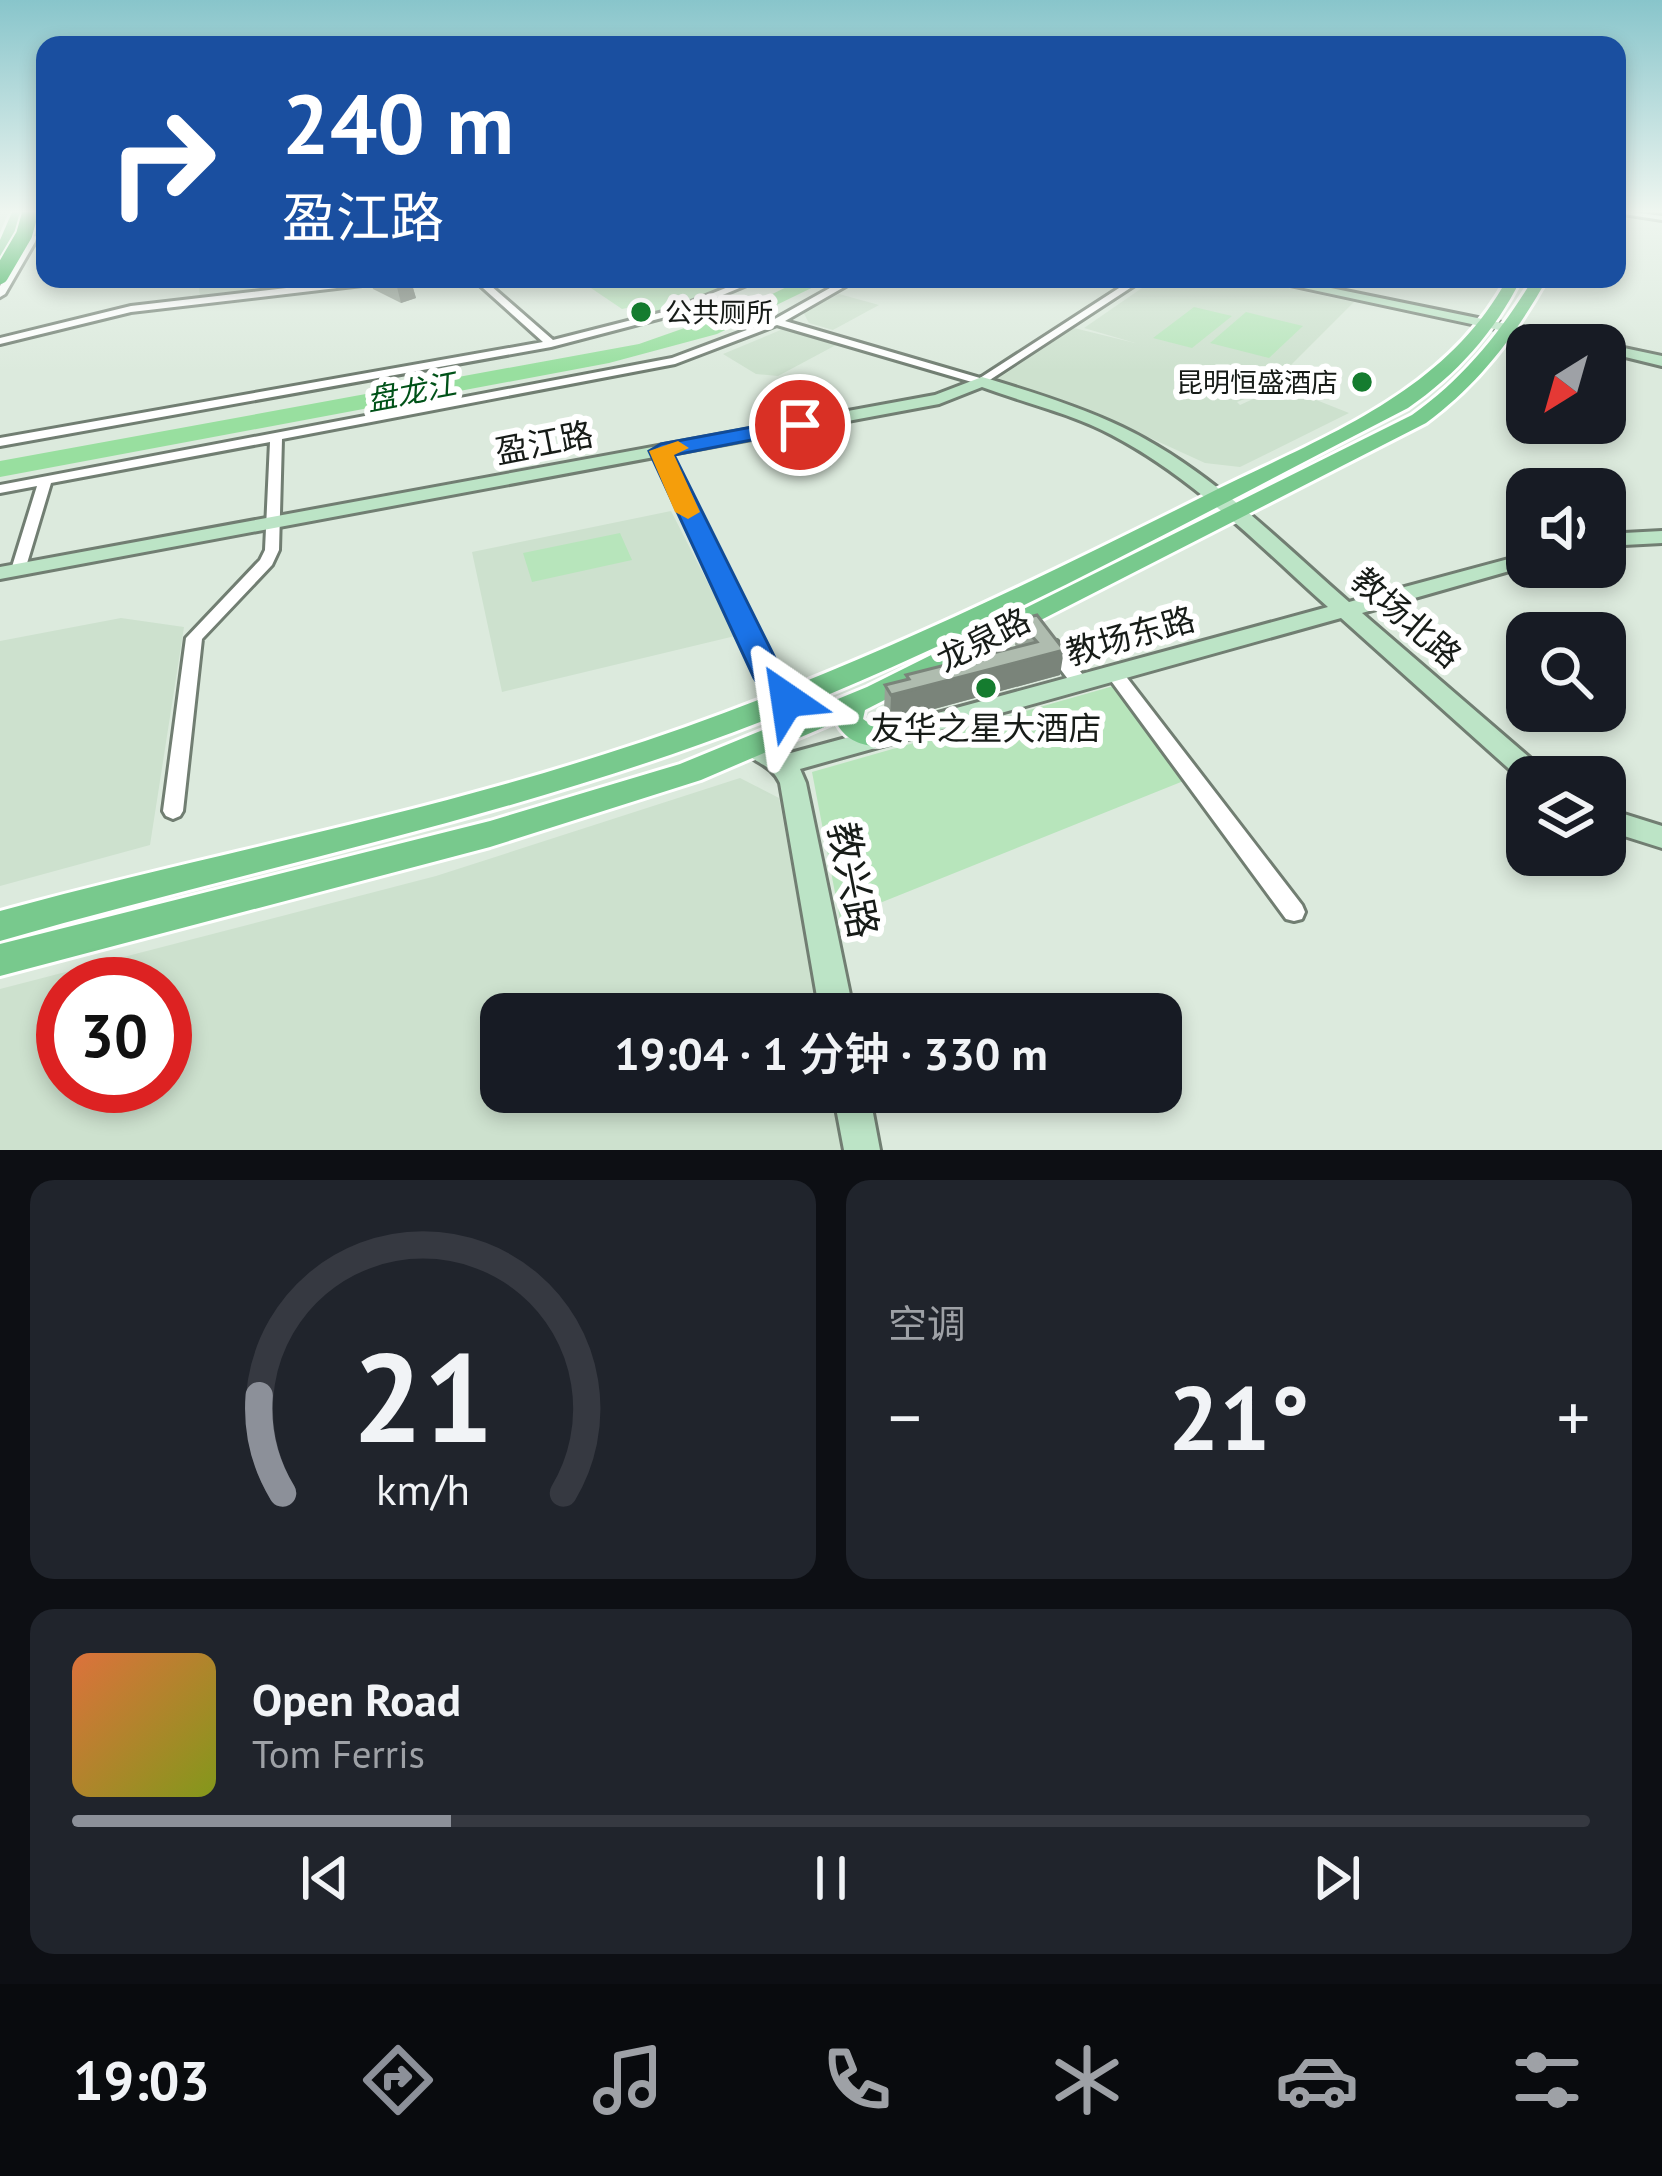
<!DOCTYPE html>
<html lang="zh">
<meta charset="utf-8">
<style>
:root{--surface:#171b24;--page:#20242c;--text:#f1f3f6;--muted:#9ea1a6;--line:#363941;--accent:#8c9099}
body{margin:0;font-family:"PT Sans","Noto Sans SC",sans-serif;background:var(--page);color:var(--text);height:100vh;display:flex;flex-direction:column;font-size:45px;white-space:nowrap}
*{box-sizing:border-box;margin:0}
p{font-size:39px;color:var(--muted)}
.icon{flex:none;width:66px;height:66px;fill:none;stroke:currentColor;stroke-width:2;stroke-linecap:round;stroke-linejoin:round}
.map{position:relative;height:1150px;overflow:hidden}
.details{display:flex;flex-direction:column;gap:30px;padding:30px;background:#0d0f14;flex:1}
.details>*{flex:none}
.hud{position:absolute;left:36px;top:36px;width:1590px;height:252px;border-radius:24px;box-shadow:0 6px 18px #0003;background:#1a4fa0;color:#fff;overflow:hidden}
.needle{width:78px;rotate:217deg}
.buttons{position:absolute;left:1506px;top:324px;display:grid;gap:24px}
.buttons a{display:grid;place-items:center;width:120px;height:120px;border-radius:24px;background:var(--surface);box-shadow:0 6px 18px #0003;font-size:60px}
.speed{position:absolute;left:36px;top:957px;display:flex;gap:24px;font-size:60px;font-weight:700;text-align:center}
.speed>*{display:grid;place-content:center;width:156px;height:156px;border-radius:50%;background:var(--surface);box-shadow:0 6px 18px #0003;line-height:1}
.speed .limit{border:18px solid #d22;background:#fff;color:#111}
.pin{position:absolute;display:grid;place-items:center;width:102px;height:102px;color:#fff;margin:-51px;border:6px solid #fff;border-radius:50%;box-shadow:0 3px 12px #0007}
.me{position:absolute;width:132px;margin:-66px;rotate:328deg;stroke-linejoin:round;filter:drop-shadow(0 0 9px #0008)}
.turn{display:flex;align-items:center;gap:42px;height:252px;padding:0 48px;font-size:54px}
.turn .icon{width:156px;height:156px;stroke-width:2.5}
.turn b{display:block;font-size:84px;line-height:102px}
.big{font-size:90px;font-weight:600;line-height:1.1}
.details .tile{flex:1;display:flex;flex-direction:column;justify-content:center;gap:18px;min-width:0;padding:0 42px;border-radius:24px;background:var(--page)}
.details .dial{align-items:center;gap:0}
.dial svg{height:312px;overflow:visible;fill:none;stroke:var(--line);stroke-width:7;stroke-linecap:round;text-anchor:middle}
.dial text{fill:var(--text);stroke:none}
.song{display:flex;align-items:center;gap:36px}
.cover{width:144px;height:144px;border-radius:18px;background:linear-gradient(135deg,hsl(20 70% 55%),hsl(70 70% 35%))}
.played{height:12px;border-radius:6px;background:linear-gradient(90deg,var(--accent) 25%,var(--line) 25%)}
.keys{display:flex;justify-content:space-around;direction:ltr}
.heat{display:flex;justify-content:space-between;align-items:center;font-size:66px;direction:ltr}
.details .tiles{flex:1;display:grid;gap:30px;grid-template-columns:1fr 1fr}
.tile:last-child{grid-column:span 2}
.trip{position:absolute;left:480px;top:993px;width:702px;height:120px;border-radius:24px;background:var(--surface);box-shadow:0 6px 18px #0003;font-weight:600;line-height:120px;text-align:center}
.tab-bar{display:flex;height:192px;justify-content:space-around;align-items:center;background:#090b0e;color:var(--muted)}
.tab-bar .icon{width:84px;height:84px}
.tab-bar .active{color:var(--accent)}
.tab-bar b{font-size:54px;color:var(--text)}
.map>svg:first-child{display:block}
</style>
<div class="map">
<svg width="1662" height="1150" viewBox="0 0 1662 1150">
<rect width="100%" height="100%" fill="#dceadd"/>
<path fill="#cde1ce" fill-rule="evenodd" d="M198,279H248L254,288L250,279H373L200,297Z
M1155,279H1245L1354,302L1277,379L1227,366L1210,375L1257,394L1237,402L1240,405L1281,386L1349,413L1240,467L1205,463L1089,410L994,381L1074,328L1135,343L1084,328Z
M839,294L879,305L833,330L809,323L803,312Z
M783,329L836,345L778,376L756,374L723,354Z
M671,511L735,636L502,692L472,552Z
M121,618L184,627L150,845L0,886V641Z
M740,778L779,798L819,1014H501V1092H833L844,1150H0V989L436,876ZM63,984H165V1086H63Z"/>
<path fill="#b7e5bb" d="M606,279H748L656,313L641,305L622,309L588,286Z
M1194,307L1232,316L1192,348L1153,338Z
M1246,312L1303,326L1269,358L1210,343Z
M620,533L632,560L532,582L523,553Z
M1117,685L1186,780L840,919L812,772Z"/>
<path fill="#98df9f" d="M803,279H830L717,334L609,363L0,477V461L639,344L750,305Z"/>
<g fill="none" stroke-linecap="round" stroke-linejoin="round">
<defs>
<path id="street" d="M37,210H45L35,242L5,294L0,297V286L27,242Z
M1617,210L1662,216V220L1617,213Z
M364,279H393L388,282L131,312L0,344V338L131,306Z
M473,279H483L553,340L671,310L748,279H761L677,314L551,347L0,446V438L543,342Z
M846,279H858L785,321L980,378L1133,279H1144L982,385L777,325L675,364L282,439L279,550L272,565L202,639L183,811L180,816L173,819L166,816L163,811L186,638L260,560L265,550L270,442L51,483L25,570L18,574L11,570L37,486L0,493V485L672,358L773,320Z
M661,447L667,451L778,676L796,701L793,705H781L761,678L655,451Z
M1051,640L1057,641L1086,679L1089,683L1086,687H1074L1045,649L1043,645L1045,641Z
M1115,668L1121,670L1302,905L1305,912L1302,919L1294,921L1286,919L1109,678L1107,674L1109,670Z"/>
<path id="secondary" d="M45,229V235L12,239L6,236Z
M1262,279H1287L1590,341L1597,345H1569Z
M1605,344L1662,356V366L1605,352V345H1600Z
M982,377C1026,390 1081,407 1122,427C1208,468 1278,540 1349,602L1527,554V566L1362,613L1544,770L1548,777H1527L1526,784L1341,618L800,769L806,783L854,1014H820L780,783C770,762 752,764 742,747L746,740C762,736 773,746 787,754L1328,607C1260,546 1194,478 1112,435C1073,414 1025,403 982,387L939,404L0,579V567L935,395Z
M1662,531V543L1605,546V534Z
M1605,808L1662,826V848L1605,830Z
M833,1092H869L880,1150H844Z"/>
<path id="primary" d="M13,210H25L7,257L0,261V240Z
M1507,279H1521C1494,333 1457,374 1408,408C1176,527 947,656 701,744C472,826 233,874 0,941V911C201,856 407,818 605,754C813,688 1009,594 1204,496C1316,439 1444,396 1507,279Z
M1533,279H1547C1515,336 1479,384 1426,423L865,710L863,719L873,726L893,729L898,736L893,743C871,750 847,744 836,722L701,780L490,847L0,976V944L490,821L680,764L867,687L1412,415C1464,378 1500,333 1533,279Z"/>
</defs>
<use href="#street" stroke="#717e72" stroke-width="6"/>
<use href="#secondary" stroke="#717e72" stroke-width="6"/>
<use href="#primary" stroke="#fff" stroke-width="6"/>
<use href="#street" fill="#fff" fill-rule="evenodd"/>
<use href="#secondary" fill="#bce4c6" fill-rule="evenodd"/>
<use href="#primary" fill="#78c98d" fill-rule="evenodd"/>
<defs>
<path id="highway-bridge" d="M0,276L24,235L31,210"/>
</defs>
<use href="#highway-bridge" stroke="#fff" stroke-width="20" stroke-linecap="butt"/>
<use href="#highway-bridge" stroke="#1ea541" stroke-width="16"/>
</g>
<path fill="#96a296" d="M370,279H435V281L413,288L416,298L401,303L373,289Z
M1037,615L1060,675L890,721L884,711L885,685L906,680V675L1017,647L1015,645L1018,620Z"/>
<path fill="#7a847a" d="M395,279H435V281L413,288L416,298L401,303Z
M1064,650L1060,675L890,721L891,695Z"/>
<path fill="#afbcaf" stroke="#7a847a" stroke-width="3" d="M1037,615L1064,650L891,695L885,685L909,679L906,675L1037,642L1018,620Z"/>
<linearGradient id="sky" x2="0" y2="1"><stop stop-color="#88c5cb"/><stop offset="0.57" stop-color="#eff6f0"/><stop offset="1" stop-color="#eff6f0" stop-opacity="0"/></linearGradient>
<rect width="1662" height="371" fill="url(#sky)"/>
<path fill="#1a73e8" stroke="#114b97" stroke-width="3" d="M800,418L808,420V429L674,455L783,674L803,700L798,708C775,715 766,696 754,678L649,451L661,444Z"/>
<path fill="#f59e0b" d="M678,441L689,448L674,455L700,512L688,519L675,512L649,451Z"/>
<g fill="#157c2f" stroke="#fff" stroke-width="4.5">
<circle cx="641" cy="312" r="12"/>
<circle cx="1362" cy="382" r="12"/>
<circle cx="986" cy="688" r="12"/>
</g>
<g text-anchor="middle" dominant-baseline="central" stroke-width="12" stroke-linejoin="round" paint-order="stroke">
<g font-size="27" fill="#171c18" stroke="#fff" text-anchor="start">
<text x="665" y="312">公共厕所</text>
<text x="1338" y="382" text-anchor="end">昆明恒盛酒店</text>
</g>
<g font-size="30" font-style="italic" fill="#005218" stroke="#fff">
<text transform="translate(411 391) rotate(-11)">盘龙江</text>
</g>
<g font-size="33" fill="#171c18" stroke="#fff">
<text transform="translate(544 442) rotate(-11)">盈江路</text>
<text transform="translate(1407 617) rotate(41)">教场北路</text>
<text transform="translate(1130 635) rotate(-16)">教场东路</text>
<text transform="translate(983 639) rotate(-27)">龙泉路</text>
</g>
<g font-size="33" fill="#171c18" stroke="#fff">
<text x="986" y="727">友华之星大酒店</text>
</g>
<g font-size="39" fill="#171c18" stroke="#fff">
<text transform="translate(854 880) rotate(79)">教兴路</text>
</g>
</g>
</svg>
<div class="buttons">
<a><svg class="needle" viewBox="-14 -14 28 28"><path d="M0-13l5 13h-10z" fill="#e53935"/><path d="M0 13l5-13h-10z" fill="#9ea1a6"/></svg></a>
<a><svg class="icon" aria-label="sound" viewBox="0 0 24 24"><path d="M4 9h4l5-4v14l-5-4H4zM17 9q2 3 0 6"/></svg></a>
<a><svg class="icon" aria-label="search" viewBox="0 0 24 24"><circle cx="10" cy="10" r="6"/><path d="M15 15l6 6"/></svg></a>
<a><svg class="icon" aria-label="layers" viewBox="0 0 24 24"><path d="M12 4l9 5-9 5-9-5zM3 14l9 5 9-5"/></svg></a>
</div>
<div class="speed"><div class="limit">30</div></div>
<div class="pin" style="left:800px;top:425px;background:#d93025"><svg class="icon" aria-label="arrive" viewBox="0 0 24 24"><path d="M6 21V4h12l-3 4 3 4H6"/></svg></div>
<svg class="me" style="left:787px;top:700px" viewBox="-20 -20 40 40"><path d="M0-17L14 15 0 8-14 15z" fill="#1a73e8" stroke="#fff" stroke-width="4"/></svg>
<div class="trip">19:04 · 1 分钟 · 330 m</div>
<div class="hud">
<div class="turn"><svg class="icon" aria-label="right" viewBox="0 0 24 24"><path d="M7 20v-9h11M14 6l5 5-5 5"/></svg><div><b>240 m</b>盈江路</div></div>
</div>
</div>
<section class="details">
<div class="tiles">
<div class="tile dial"><svg viewBox="0 0 100 80">
<path d="M14 69A42 42 0 1 1 86 69"/>
<path d="M14 69A42 42 0 0 1 8 44" stroke="#8c9099"/>
<text x="50" y="56" font-size="32" font-weight="700">21</text>
<text x="50" y="72" font-size="11">km/h</text>
</svg></div>
<div class="tile"><p>空调</p>
<div class="heat"><a>−</a><b class="big">21°</b><a>+</a></div>
</div>
<div class="tile">
<div class="song"><i class="cover"></i><div><b>Open Road</b><p>Tom Ferris</p></div></div>
<div class="played"></div>
<div class="keys"><svg class="icon" aria-label="previous" viewBox="0 0 24 24"><path d="M18 5L8 12l10 7zM5 5v14"/></svg><svg class="icon" aria-label="pause" viewBox="0 0 24 24"><path d="M8 5v14M16 5v14"/></svg><svg class="icon" aria-label="next" viewBox="0 0 24 24"><path d="M6 5l10 7-10 7zM19 5v14"/></svg></div>
</div>
</div>
</section>
<nav class="tab-bar">
<b>19:03</b>
<svg class="icon active" aria-label="directions" viewBox="0 0 24 24"><path d="M12 3l9 9-9 9-9-9zM9 14v-3h6M13 9l2 2-2 2"/></svg>
<svg class="icon" aria-label="music" viewBox="0 0 24 24"><path d="M9 18V5l10-2v13"/><circle cx="6" cy="18" r="3"/><circle cx="16" cy="16" r="3"/></svg>
<svg class="icon" aria-label="phone" viewBox="0 0 24 24"><path d="M5 4h4l2 5-3 2q2 4 5 5l2-3 5 2v4C11 20 4 13 5 4z"/></svg>
<svg class="icon" aria-label="climate" viewBox="0 0 24 24"><path d="M12 3v18M4 7l16 10M4 17L20 7"/></svg>
<svg class="icon" aria-label="car" viewBox="0 0 24 24"><path d="M5 17H2v-5l4-1 3-4h7l3 4 3 1v5h-3M9 17h6M6 11h13"/><circle cx="7" cy="17" r="2"/><circle cx="17" cy="17" r="2"/></svg>
<svg class="icon" aria-label="filters" viewBox="0 0 24 24"><path d="M4 7h16M4 17h16"/><circle cx="9" cy="7" r="2"/><circle cx="15" cy="17" r="2"/></svg>
</nav>
